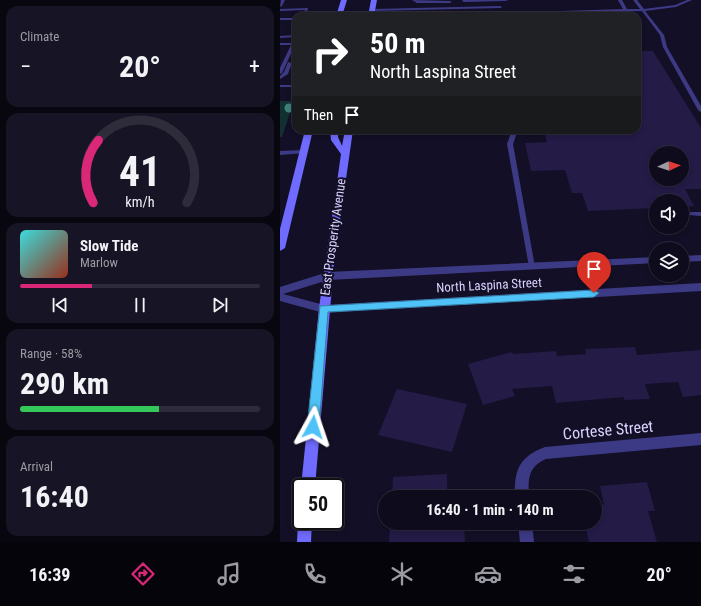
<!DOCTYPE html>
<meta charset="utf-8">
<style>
:root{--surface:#0e0b1c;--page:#171425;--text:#f1f3f6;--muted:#9b9ba3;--line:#2e2b3b;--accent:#db2777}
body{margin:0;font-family:"Roboto Condensed",sans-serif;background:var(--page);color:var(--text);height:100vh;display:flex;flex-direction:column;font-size:15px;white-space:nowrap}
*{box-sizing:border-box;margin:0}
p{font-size:13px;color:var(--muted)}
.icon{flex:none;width:22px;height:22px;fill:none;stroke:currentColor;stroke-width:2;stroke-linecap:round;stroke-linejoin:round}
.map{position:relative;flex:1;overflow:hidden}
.sheet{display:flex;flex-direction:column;gap:6px;padding:6px;background:#08060f;width:280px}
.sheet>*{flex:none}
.hud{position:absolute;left:12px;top:12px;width:349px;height:122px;border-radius:12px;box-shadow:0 2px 6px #0003,0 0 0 1px var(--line);background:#202124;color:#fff;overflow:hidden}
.needle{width:26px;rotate:86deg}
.tools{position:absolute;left:369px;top:146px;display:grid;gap:8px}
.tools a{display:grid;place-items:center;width:40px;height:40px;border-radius:50%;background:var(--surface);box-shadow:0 2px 6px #0003,0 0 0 1px var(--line);font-size:20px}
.speed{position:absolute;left:12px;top:478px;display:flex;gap:8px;font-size:20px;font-weight:700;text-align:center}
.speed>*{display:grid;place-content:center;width:52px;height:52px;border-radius:50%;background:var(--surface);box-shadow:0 2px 6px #0003,0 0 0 1px var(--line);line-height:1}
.speed .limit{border:2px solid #111;border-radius:6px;background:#fff;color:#111}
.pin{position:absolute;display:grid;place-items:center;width:34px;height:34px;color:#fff;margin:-41px -17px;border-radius:50% 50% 50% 0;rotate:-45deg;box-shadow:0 0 4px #0007}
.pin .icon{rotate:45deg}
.me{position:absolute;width:44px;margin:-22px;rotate:5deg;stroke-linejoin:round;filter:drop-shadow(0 0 3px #0008)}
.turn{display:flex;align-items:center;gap:14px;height:84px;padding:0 12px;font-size:18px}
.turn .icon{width:52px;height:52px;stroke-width:2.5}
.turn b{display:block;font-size:28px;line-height:34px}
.then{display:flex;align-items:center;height:38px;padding:0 12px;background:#0003;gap:8px;font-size:15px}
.big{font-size:30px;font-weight:700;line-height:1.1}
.sheet .tile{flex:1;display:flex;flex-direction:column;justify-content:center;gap:6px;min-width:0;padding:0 14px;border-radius:12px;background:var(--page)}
.sheet .dial{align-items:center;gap:0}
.dial svg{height:104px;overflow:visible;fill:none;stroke:var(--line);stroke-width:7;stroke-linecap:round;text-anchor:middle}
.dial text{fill:var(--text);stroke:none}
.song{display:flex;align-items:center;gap:12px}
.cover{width:48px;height:48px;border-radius:6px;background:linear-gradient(135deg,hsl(180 70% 55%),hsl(10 70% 35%))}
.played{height:4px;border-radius:2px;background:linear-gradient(90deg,var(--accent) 30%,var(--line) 30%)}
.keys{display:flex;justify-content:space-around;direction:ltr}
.heat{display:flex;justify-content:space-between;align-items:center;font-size:22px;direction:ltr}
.charge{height:6px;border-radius:3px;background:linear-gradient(90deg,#34c759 58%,var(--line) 0)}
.trip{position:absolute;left:98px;top:490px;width:224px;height:40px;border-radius:20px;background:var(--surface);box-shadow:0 2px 6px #0003,0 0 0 1px var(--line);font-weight:700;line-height:40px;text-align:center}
.tabs{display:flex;height:64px;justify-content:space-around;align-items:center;background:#06040b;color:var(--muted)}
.tabs .icon{width:28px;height:28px}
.tabs .selected{color:var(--accent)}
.tabs b{font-size:18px;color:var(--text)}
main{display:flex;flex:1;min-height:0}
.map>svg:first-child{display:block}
</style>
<main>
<section class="sheet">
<div class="tile"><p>Climate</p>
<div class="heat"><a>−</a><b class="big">20°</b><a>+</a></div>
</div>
<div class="tile dial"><svg viewBox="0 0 100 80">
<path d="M14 69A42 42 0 1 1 86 69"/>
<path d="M14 69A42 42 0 0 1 18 21" stroke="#db2777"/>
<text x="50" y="56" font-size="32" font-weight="700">41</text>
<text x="50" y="72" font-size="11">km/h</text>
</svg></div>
<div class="tile">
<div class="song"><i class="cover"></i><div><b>Slow Tide</b><p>Marlow</p></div></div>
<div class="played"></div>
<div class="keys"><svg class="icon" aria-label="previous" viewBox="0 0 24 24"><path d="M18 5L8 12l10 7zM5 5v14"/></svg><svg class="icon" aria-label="pause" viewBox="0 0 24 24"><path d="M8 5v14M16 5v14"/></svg><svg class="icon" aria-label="next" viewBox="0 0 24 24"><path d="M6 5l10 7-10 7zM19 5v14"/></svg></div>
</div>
<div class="tile"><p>Range · 58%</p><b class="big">290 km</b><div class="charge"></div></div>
<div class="tile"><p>Arrival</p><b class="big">16:40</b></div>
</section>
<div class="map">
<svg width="421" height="542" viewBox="0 0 421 542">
<rect width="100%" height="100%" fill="#130f26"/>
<path fill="#12302f" d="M0,101H14L2,137H0Z"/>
<path fill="#241b47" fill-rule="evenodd" d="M357,51H373L421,128V189H405L414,206L402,207V201H376V208L308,211L302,193H292L285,170L251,171L245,143L267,142L264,130H357ZM376,153H402V179H376Z
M355,347L357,355L421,350V395L403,397L398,382L365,384L370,399L344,400V397L276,403L272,386L232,389L235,396L203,405L188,364L232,352L233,354L276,351L277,356L306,354L305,349Z
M117,389L187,404L172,452L98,435Z
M167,474V496L184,495V497H112L113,477Z
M367,482L375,511H368L377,542H309L305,523H315V505H324L320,486Z
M110,523H184L185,542H109Z"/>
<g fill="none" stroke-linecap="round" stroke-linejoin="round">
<path fill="#3d3a85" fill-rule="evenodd" d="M1,0H5L2,6L0,7Z
M132,0L170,1L172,2L170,3H137Z
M183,0H228L226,1L184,2L182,1Z
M338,0H342L347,9H360L353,0H357L364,9L395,5L407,0H412L396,7L365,11L384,35L387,47L421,106V112L418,110L383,47L380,35L362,11L222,15L220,14L222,13L343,9Z
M220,6L222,7L221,8L92,11L90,10L92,9Z
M28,8L26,16H22L25,10L0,11V9Z
M0,18H16V20H0Z
M16,35V45H15L2,73L0,74V68L11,45H0V43H12L14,37L0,38V36Z
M8,62L12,63L8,74L0,79V76L4,72Z
M0,85H16V87H0Z
M232,130H238L233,144L255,267L252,269L249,267L227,144Z
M23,150L26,152L25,153L0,155V151Z
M411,212H421V216L409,215L408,214L409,213Z"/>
<path fill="#3d3a85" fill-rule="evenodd" d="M421,433V445L266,459C248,467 248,479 249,497H235C234,470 239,457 265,447Z
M238,523H252L254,542H240Z"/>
<path fill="#3d3a85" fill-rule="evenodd" d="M421,255V261L402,262V256Z
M376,257V263L48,280L3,294L44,305L421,283V291L44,313L0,301V287L48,272Z"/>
<path fill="#6f6bff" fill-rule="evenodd" d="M61,0H67L62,16H56Z
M91,0H97L94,16H88Z
M25,130H33L5,248L0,251V229Z
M50,130H58V137L62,146L65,130H73L54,263L35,487H21L39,308L61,154L51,140Z
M20,516L21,521H32L31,542H17L18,521Z"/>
</g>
<circle fill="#3d827b" cx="9" cy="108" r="4.5"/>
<path fill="#4fc3f7" stroke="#337fa1" d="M314,290L319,293L314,297L48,312L39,427L37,431L33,432L29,431L27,427L40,306Z"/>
<g text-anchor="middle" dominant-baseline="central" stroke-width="4" stroke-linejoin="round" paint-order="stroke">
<g font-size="13" fill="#d9d4ff" stroke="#130f26">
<text transform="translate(53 237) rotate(-82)">East Prosperity Avenue</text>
<text transform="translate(209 285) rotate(-3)">North Laspina Street</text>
</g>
<g font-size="16" fill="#d9d4ff" stroke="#130f26">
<text transform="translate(328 430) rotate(-5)">Cortese Street</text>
</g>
</g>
</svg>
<div class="tools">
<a><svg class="needle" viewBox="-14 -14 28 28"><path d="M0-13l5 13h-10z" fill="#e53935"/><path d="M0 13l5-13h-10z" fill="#9b9ba3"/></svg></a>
<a><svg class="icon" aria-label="sound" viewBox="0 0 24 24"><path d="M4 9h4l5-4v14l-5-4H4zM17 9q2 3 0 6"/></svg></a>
<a><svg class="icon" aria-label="layers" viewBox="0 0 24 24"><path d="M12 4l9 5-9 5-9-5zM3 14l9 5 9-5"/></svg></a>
</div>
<div class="speed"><div class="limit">50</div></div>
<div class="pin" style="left:314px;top:293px;background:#d93025"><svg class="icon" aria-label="arrive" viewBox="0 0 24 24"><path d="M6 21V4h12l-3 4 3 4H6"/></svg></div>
<svg class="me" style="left:33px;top:427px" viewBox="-20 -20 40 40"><path d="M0-17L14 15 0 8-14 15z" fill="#4fc3f7" stroke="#fff" stroke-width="4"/></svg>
<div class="trip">16:40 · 1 min · 140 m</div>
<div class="hud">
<div class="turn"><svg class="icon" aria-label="right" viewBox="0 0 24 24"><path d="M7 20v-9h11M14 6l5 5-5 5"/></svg><div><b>50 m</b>North Laspina Street</div></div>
<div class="then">Then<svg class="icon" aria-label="arrive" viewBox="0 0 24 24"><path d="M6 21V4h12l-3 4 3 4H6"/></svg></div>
</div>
</div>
</main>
<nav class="tabs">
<b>16:39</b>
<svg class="icon selected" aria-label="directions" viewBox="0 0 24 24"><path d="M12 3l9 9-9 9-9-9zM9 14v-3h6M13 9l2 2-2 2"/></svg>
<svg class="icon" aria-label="music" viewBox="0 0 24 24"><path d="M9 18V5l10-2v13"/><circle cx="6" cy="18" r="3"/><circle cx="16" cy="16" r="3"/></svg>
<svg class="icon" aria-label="phone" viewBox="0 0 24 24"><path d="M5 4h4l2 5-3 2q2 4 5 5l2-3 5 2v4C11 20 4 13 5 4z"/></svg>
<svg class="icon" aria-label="climate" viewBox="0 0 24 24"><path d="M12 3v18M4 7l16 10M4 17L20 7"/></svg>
<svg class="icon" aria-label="car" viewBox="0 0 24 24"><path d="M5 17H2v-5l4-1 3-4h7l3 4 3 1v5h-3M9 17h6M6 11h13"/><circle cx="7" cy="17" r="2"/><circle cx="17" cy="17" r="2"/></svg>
<svg class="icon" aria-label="filters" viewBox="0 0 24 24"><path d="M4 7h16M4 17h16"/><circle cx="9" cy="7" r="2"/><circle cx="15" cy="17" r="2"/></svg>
<b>20°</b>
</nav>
